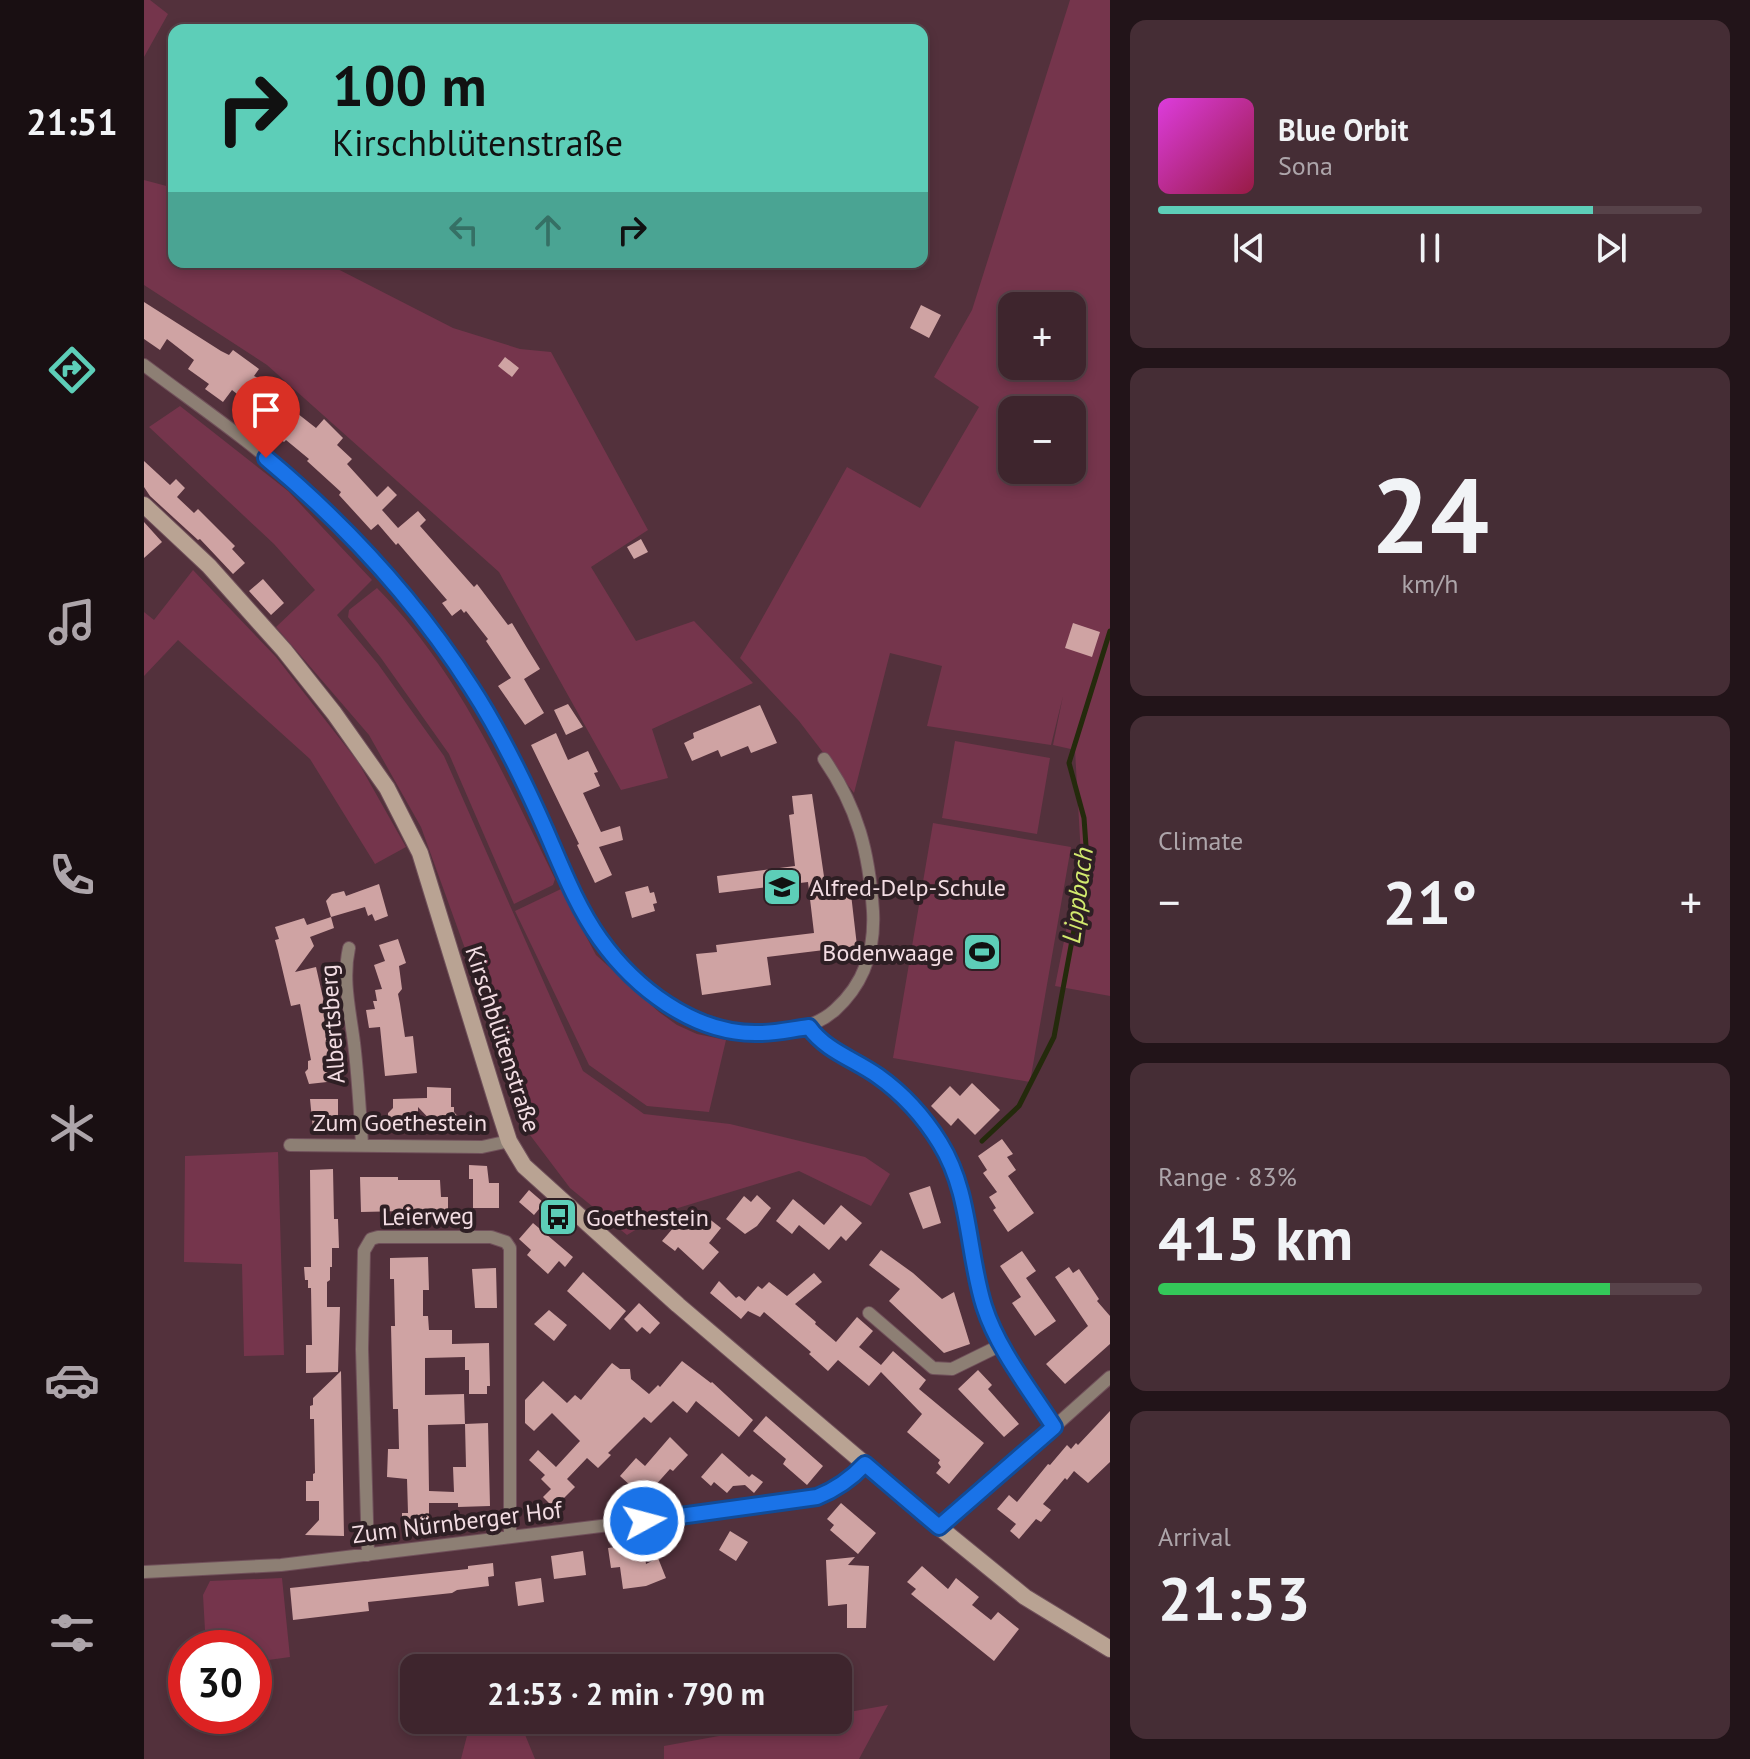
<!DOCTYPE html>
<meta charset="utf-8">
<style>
:root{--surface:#3e252d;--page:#452d35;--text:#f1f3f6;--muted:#ada5aa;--line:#574249;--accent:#5dceb8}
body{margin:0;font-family:"PT Sans",sans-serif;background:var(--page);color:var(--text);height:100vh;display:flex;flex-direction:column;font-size:30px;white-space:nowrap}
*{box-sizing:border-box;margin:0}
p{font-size:26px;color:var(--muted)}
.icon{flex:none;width:44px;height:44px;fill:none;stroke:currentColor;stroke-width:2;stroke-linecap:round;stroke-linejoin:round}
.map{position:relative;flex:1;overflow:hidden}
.drawer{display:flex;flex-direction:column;gap:20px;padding:20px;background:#221419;width:640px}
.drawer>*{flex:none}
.banner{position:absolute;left:24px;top:24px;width:760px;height:244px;border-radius:16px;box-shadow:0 4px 12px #0003,0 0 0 2px var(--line);background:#5dceb8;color:#111;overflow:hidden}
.tools{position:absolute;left:854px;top:292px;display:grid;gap:16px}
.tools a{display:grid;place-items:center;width:88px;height:88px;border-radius:16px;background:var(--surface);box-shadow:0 4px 12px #0003,0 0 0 2px var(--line);font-size:40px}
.speed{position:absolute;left:24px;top:1630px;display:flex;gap:16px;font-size:40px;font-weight:700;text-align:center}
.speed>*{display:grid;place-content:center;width:104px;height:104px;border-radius:50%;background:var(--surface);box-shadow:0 4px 12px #0003,0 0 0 2px var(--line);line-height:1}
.speed .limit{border:12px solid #d22;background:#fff;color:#111}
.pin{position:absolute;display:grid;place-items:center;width:68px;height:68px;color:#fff;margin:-82px -34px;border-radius:50% 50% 50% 0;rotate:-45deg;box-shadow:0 0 8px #0007}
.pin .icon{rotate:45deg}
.me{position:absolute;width:88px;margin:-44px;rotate:83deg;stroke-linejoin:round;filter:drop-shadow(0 0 6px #0008)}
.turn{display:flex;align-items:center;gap:28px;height:168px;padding:0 32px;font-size:36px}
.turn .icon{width:104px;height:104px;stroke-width:2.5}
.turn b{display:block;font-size:56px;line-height:68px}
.lanes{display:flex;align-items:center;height:76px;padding:0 32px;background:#0003;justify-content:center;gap:40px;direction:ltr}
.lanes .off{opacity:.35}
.big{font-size:60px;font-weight:700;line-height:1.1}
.drawer .widget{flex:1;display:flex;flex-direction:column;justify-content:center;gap:12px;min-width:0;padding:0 28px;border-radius:16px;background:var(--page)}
.drawer .dial{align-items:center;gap:0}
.dial b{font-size:104px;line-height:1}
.song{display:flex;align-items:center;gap:24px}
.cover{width:96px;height:96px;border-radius:12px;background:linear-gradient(135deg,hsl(300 70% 55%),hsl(340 70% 35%))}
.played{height:8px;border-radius:4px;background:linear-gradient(90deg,var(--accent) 80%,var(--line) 80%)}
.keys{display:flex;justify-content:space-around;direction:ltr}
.heat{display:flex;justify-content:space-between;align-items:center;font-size:44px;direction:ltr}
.charge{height:12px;border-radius:6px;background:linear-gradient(90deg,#34c759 83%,var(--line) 0)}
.trip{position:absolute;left:256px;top:1654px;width:452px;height:80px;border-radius:16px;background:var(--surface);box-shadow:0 4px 12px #0003,0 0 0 2px var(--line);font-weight:700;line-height:80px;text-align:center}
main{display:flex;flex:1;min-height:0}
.dock{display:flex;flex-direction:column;width:144px;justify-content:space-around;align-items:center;background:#190f12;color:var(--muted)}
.dock .icon{width:56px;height:56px}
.dock .current{color:var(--accent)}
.dock b{font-size:36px;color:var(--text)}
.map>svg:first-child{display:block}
</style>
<main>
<nav class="dock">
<b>21:51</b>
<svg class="icon current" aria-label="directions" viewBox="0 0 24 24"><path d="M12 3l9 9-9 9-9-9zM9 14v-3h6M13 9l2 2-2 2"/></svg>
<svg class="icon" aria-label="music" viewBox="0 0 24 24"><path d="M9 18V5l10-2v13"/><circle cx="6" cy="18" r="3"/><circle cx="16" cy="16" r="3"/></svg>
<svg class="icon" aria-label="phone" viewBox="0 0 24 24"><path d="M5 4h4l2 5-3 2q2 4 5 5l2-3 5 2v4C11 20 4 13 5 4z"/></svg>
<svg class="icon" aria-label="climate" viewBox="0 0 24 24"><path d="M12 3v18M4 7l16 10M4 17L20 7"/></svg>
<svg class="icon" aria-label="car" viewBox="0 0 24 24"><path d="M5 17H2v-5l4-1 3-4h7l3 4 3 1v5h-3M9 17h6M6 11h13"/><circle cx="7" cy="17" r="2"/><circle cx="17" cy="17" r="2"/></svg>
<svg class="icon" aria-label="filters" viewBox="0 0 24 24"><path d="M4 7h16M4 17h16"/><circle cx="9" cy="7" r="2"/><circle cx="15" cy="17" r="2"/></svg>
</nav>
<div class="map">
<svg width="966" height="1759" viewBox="0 0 966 1759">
<rect width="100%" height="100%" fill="#53313c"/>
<path fill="#75354c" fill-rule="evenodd" d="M0,0H6L24,14L0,57Z
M926,0H966V996L911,986L937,856L931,750L909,745L919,696L907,745L783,726L798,666L746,653L710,793L655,721L596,658L703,467L776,508L835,407L790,377L828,310ZM868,306H928V366H868ZM868,410H928V470H868Z
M0,180L30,188V262H180L309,328L376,349L407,352L504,530L447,567L492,641L550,621L609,683L508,729L524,778L477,790L355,572L123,365L0,285Z
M36,406L144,491L228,580L193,615L234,664L300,756L439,1071L500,1114L586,1124L721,1157L746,1174L727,1206L655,1171L521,1212L483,1235L426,1188L383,1131L349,1026L277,827L225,735L132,627L171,590L130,544L5,427Z
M49,570L132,657L214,762L262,847L231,864L166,759L34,640L0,676V612L10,620Z
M233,588C314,670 361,777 411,879L409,885L370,904L305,754L237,658L204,617L205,610Z
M811,741L906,758L893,834L798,818Z
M789,823L927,847L886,1082L749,1058Z
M417,889L452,955L515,1012L533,1025L553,1034L582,1040L565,1112L503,1106L445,1065L371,911Z
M134,1152L140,1355L100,1356L98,1264L40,1262L41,1156Z
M138,1578L146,1657L110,1662V1648H62L59,1595L66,1581Z
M744,1705L715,1759H520V1746L663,1720H694V1714Z
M327,1720H375L391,1759H317Z"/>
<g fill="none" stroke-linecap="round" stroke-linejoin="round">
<path stroke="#242a0c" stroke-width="5" d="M838,1141L875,1106L910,1037L943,860L940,818L925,763L966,631"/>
</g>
<path fill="#cfa3a3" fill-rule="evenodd" d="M0,302L77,351L85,355L89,350L115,369L110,376L114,378L112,381L172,428L180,419L199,438L193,445L208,459L203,464L233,497L244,486L253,495L238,510L254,528L274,511L282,520L276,526L330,587L333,584L364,625L368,623L383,648L396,669L380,679L400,713L381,725L354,686L367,678L342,641L344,639L322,611L320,613L317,609L308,616L298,603L303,600L254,543L252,545L234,524L227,530L195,495L197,492L163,461L165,459L142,440L140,442L125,430L130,423L88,390L79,402L61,389L65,384L44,369L50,360L23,339L16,350L0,339Z
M777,305L797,315L785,338L766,328Z
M361,357L375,368L368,377L354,366Z
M0,461L26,485L32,479L41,488L33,497L50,513L54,509L91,546L88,549L101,563L89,574L56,539L54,540L6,496L0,487Z
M0,522L18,542L0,558Z
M497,539L504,552L490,559L483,547Z
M119,579L140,603L127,615L105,591Z
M929,623L956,632L948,657L921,648Z
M424,704L439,727L422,735L410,710Z
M616,705L633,743L607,753L604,746L577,757L574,750L548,761L540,743L550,738L549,733Z
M412,733L424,760L444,751L454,772L450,773L456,786L439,793L457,832L476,826L479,840L455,847L468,875L451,883L433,845L435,844L387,745Z
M668,794L683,897L707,894L713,946L623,957L627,985L558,995L552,954L573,952L572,945L670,933L664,882L575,893L573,876L651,866L645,815L650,814L648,796Z
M235,884L244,916L231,921L228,914L224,916L221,907L187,917L182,901L188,894L200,891L202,896Z
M504,886L506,893L510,892L513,903L509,904L511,911L488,918L481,892Z
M187,917L190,928L166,937L170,946L151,972L172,967L190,1046L192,1081L165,1084L161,1072L164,1069V1061L167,1060L156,1004L147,1006L134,951L131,940L135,939L131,927L160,918L163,925Z
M254,939L262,963L255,966L258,989L254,994L256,1004L261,1037L269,1036L273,1073L241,1076L236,1027L225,1028L222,1010L231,1009L229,1001H233L231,990L238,989L230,965L241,961L235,945Z
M828,1083L856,1110L831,1135L814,1118L807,1126L787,1106L806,1086L816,1096Z
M283,1087L307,1088V1107H310V1112L316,1119L303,1120V1127H293L274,1107V1127H244V1113L249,1108V1099L283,1098Z
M166,1099H194V1129L169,1130Z
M858,1139L869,1154L863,1157L872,1170L864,1176L890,1213L864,1232L849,1210L852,1208L845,1197L853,1192L839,1173L843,1170L834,1156Z
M325,1165L343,1166L345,1183H355V1208H329V1179H325Z
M189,1169L190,1219H194L195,1248H188V1267H186V1280L183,1282V1307H196L194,1372L162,1373V1345H168L167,1288H164V1280H161L160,1267H167L166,1170Z
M216,1177H254V1180H296L297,1197H304V1210L217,1212Z
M786,1186L797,1223L779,1229L765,1193Z
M385,1190L400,1203L390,1215L375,1202Z
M613,1195L627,1208L613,1226L601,1234L582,1219L600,1196L607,1202Z
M649,1199L680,1225L697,1205L718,1223L702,1241L697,1236L685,1250L655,1225L648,1234L632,1221Z
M559,1214L577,1228L565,1243L575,1252L559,1270L534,1247L531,1251L518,1241L536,1220L540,1224L547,1220L551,1224Z
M389,1223L429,1257L421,1267L415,1261L404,1274L383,1255L387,1250L375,1239Z
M737,1250L769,1273L798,1299L810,1292L826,1344L800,1353L745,1301L756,1289L725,1265Z
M878,1251L892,1271L882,1278L912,1321L891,1336L868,1303L877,1297L856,1266Z
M284,1257L285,1290H279V1316H284L285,1330H308V1344L345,1343L346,1386H343V1394H325V1370H321V1357L281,1358V1395L320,1394L321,1424L344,1423L346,1506L314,1507V1503H285V1525H258V1513H264L263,1479L243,1477L244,1449H255L254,1409H249L247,1326H251L250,1279H246V1258ZM321,1424L322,1467H309L310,1492L285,1491L284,1425Z
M925,1267L929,1273L935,1269L955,1299L953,1301L966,1316V1344L921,1384L902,1364L944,1326L911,1277Z
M352,1268L353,1308H331L328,1269Z
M439,1272L482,1311L466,1330L423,1291Z
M670,1273L678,1282L651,1304L672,1322L671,1324L692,1342L713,1317L729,1331L715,1347L737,1365L749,1351L782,1380L775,1389L840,1443L805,1484L792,1473L797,1467L794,1463L796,1460L763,1432L778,1414L737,1372L725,1386L694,1360L684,1371L665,1354L667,1352L620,1312L616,1317L604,1311L597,1319L566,1293L575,1281L592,1298L595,1296L601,1301L614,1286L618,1289L625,1282L643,1296Z
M495,1303L516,1323L506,1334L498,1327L493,1332L480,1319Z
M405,1310L423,1325L410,1341L390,1324Z
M538,1361L567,1383L568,1382L609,1420L595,1437L552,1401L543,1413L529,1401L507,1423L500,1417L464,1453L467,1455L454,1468L443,1458L423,1479L431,1487L410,1508L399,1497L407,1489L397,1479L401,1475L385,1460L394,1450L412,1467L436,1441L408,1413L390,1431L381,1423V1400L399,1381L423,1403L431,1395L437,1400L468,1363L476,1369H486L487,1379L505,1394L514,1385L516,1387Z
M834,1370L848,1385L844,1389L875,1424L860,1437L814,1389Z
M197,1371L200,1536L161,1535L175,1520V1501H162V1481H169V1474L171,1473L170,1419H166V1406L169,1405V1398Z
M966,1411V1462L944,1483L930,1471L923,1480L921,1478L899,1504L907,1510L897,1522L892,1519L875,1539L866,1531L872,1524L853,1509L865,1495L873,1502L904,1464L906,1465L923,1445L927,1449L932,1443L934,1445Z
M622,1416L679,1466L663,1485L639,1464L642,1459L609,1431Z
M526,1437L544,1455L529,1471L526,1469L500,1498L476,1476L492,1458L501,1466Z
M578,1453L605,1477L608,1474L619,1482L610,1493L601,1485L589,1486L583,1493L570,1482L567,1486L557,1477Z
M697,1503L732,1533L714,1554L686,1530L690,1525L683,1519Z
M586,1531L604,1542L592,1561L575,1550Z
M499,1543L502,1564L514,1558L522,1578L502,1586L479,1589L476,1567L467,1568L464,1548Z
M439,1551L442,1575L410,1579L407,1556Z
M711,1557L704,1565L725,1566L722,1628H703V1604L684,1606L682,1560Z
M349,1563L350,1576L344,1577L345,1586L313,1590L308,1593L224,1602L225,1611L149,1620L146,1588L324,1569V1566Z
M778,1566L804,1589L812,1578L835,1597L828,1605L847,1620L854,1612L875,1629L850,1661L767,1594L772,1589L763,1582Z
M397,1578L400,1602L374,1606L371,1582Z"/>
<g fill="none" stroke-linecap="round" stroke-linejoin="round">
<defs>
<path id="minor" d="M0,365C52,404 106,441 154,484C202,527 244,579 286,627C312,657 339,700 357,736C420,852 446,1006 600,1032C630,1036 669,1030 691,1010C721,983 731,950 729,911C725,852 714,808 680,759
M205,948C198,980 206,1011 210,1043C214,1076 216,1110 218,1144
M665,1027C681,1051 710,1059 734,1076C758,1094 780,1117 796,1143C827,1193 823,1252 840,1306C853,1350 886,1389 910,1427L795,1527
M146,1145L338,1147L365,1141
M725,1313L789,1368L808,1369L857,1345
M910,1427L966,1377
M224,1555L218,1349L220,1251L227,1239L234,1237H347L362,1242L366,1248V1537
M0,1572L137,1565L654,1502L692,1490L721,1464"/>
<path id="secondary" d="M0,505L65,566L140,650L190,713L243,788L276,853L355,1110L365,1141L380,1166L534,1305L795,1527L881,1597L966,1649"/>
</defs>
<use href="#minor" stroke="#70505a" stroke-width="14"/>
<use href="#secondary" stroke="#70505a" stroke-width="18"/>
<use href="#minor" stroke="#8d7f74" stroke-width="12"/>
<use href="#secondary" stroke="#b9a393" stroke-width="16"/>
</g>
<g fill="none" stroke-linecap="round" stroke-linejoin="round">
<defs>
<path id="route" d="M122,458C200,523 272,601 327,687C357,733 380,781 402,831C418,868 433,907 456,939C491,988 549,1033 611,1033C629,1034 648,1029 665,1027C682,1051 710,1059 734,1076C758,1093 780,1117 796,1143C827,1193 823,1252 840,1306C854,1350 886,1389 910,1427L795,1527L721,1464C707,1479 693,1489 673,1497L500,1521"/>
</defs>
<use href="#route" stroke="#114b97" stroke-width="20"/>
<use href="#route" stroke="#1a73e8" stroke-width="14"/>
</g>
<defs>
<symbol id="school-square" viewBox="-11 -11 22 22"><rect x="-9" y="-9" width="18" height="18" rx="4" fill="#5dceb8" stroke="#2e1f24"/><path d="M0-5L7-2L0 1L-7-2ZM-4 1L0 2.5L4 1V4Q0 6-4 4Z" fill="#111"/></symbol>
<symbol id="stadium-square" viewBox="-11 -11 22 22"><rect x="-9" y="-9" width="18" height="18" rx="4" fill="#5dceb8" stroke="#2e1f24"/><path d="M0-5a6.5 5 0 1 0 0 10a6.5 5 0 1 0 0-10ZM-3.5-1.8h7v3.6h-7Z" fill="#111"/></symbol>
<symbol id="bus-square" viewBox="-11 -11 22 22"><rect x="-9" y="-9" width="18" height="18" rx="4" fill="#5dceb8" stroke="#2e1f24"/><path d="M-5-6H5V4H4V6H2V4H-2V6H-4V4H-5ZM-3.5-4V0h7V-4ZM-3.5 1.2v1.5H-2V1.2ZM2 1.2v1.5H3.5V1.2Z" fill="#111"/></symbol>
</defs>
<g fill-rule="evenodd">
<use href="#school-square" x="616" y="865" width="44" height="44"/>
<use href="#stadium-square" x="816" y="930" width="44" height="44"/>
<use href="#bus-square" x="392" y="1195" width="44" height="44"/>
</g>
<g text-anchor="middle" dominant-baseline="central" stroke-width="8" stroke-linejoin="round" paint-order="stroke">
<g font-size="24" fill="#f3dde3" stroke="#2e1f24" text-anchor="start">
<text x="666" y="887">Alfred-Delp-Schule</text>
<text x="810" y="952" text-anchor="end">Bodenwaage</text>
<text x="442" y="1217">Goethestein</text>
</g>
<g font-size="24" fill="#f3dde3" stroke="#2e1f24">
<text transform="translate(188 1024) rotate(-94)">Albertsberg</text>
<text transform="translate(359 1039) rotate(72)">Kirschblütenstraße</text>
<text x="256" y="1122">Zum Goethestein</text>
<text transform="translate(284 1216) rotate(-1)">Leierweg</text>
<text transform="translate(313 1522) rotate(-7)">Zum Nürnberger Hof</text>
</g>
<g font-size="26" font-style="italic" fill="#d2ea6e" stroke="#2e1f24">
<text transform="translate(933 895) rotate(-82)">Lippbach</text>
</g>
</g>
</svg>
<div class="tools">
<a>+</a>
<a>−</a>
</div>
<div class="speed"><div class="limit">30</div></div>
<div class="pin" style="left:122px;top:458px;background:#d93025"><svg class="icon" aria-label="arrive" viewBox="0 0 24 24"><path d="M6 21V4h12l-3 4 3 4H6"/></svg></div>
<svg class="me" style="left:500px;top:1521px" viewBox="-20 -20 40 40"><circle r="17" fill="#1a73e8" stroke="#fff" stroke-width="3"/><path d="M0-11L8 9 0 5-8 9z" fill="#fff"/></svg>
<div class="trip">21:53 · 2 min · 790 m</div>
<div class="banner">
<div class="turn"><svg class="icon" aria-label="right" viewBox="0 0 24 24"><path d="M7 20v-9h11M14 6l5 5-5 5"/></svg><div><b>100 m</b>Kirschblütenstraße</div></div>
<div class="lanes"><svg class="icon off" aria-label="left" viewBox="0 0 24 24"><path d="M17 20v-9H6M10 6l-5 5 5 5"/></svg><svg class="icon off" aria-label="ahead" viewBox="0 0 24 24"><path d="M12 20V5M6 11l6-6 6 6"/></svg><svg class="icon" aria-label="right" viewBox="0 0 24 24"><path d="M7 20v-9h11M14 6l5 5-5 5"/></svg></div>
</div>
</div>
<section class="drawer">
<div class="widget">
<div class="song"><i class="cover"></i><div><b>Blue Orbit</b><p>Sona</p></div></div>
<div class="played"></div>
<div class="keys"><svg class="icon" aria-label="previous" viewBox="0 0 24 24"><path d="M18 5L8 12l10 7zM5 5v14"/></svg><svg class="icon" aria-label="pause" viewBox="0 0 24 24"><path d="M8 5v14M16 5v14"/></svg><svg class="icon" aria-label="next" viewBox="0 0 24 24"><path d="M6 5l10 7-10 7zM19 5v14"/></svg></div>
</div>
<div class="widget dial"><b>24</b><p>km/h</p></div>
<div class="widget"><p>Climate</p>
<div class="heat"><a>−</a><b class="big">21°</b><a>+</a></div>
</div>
<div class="widget"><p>Range · 83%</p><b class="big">415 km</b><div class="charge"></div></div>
<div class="widget"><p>Arrival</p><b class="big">21:53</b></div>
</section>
</main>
